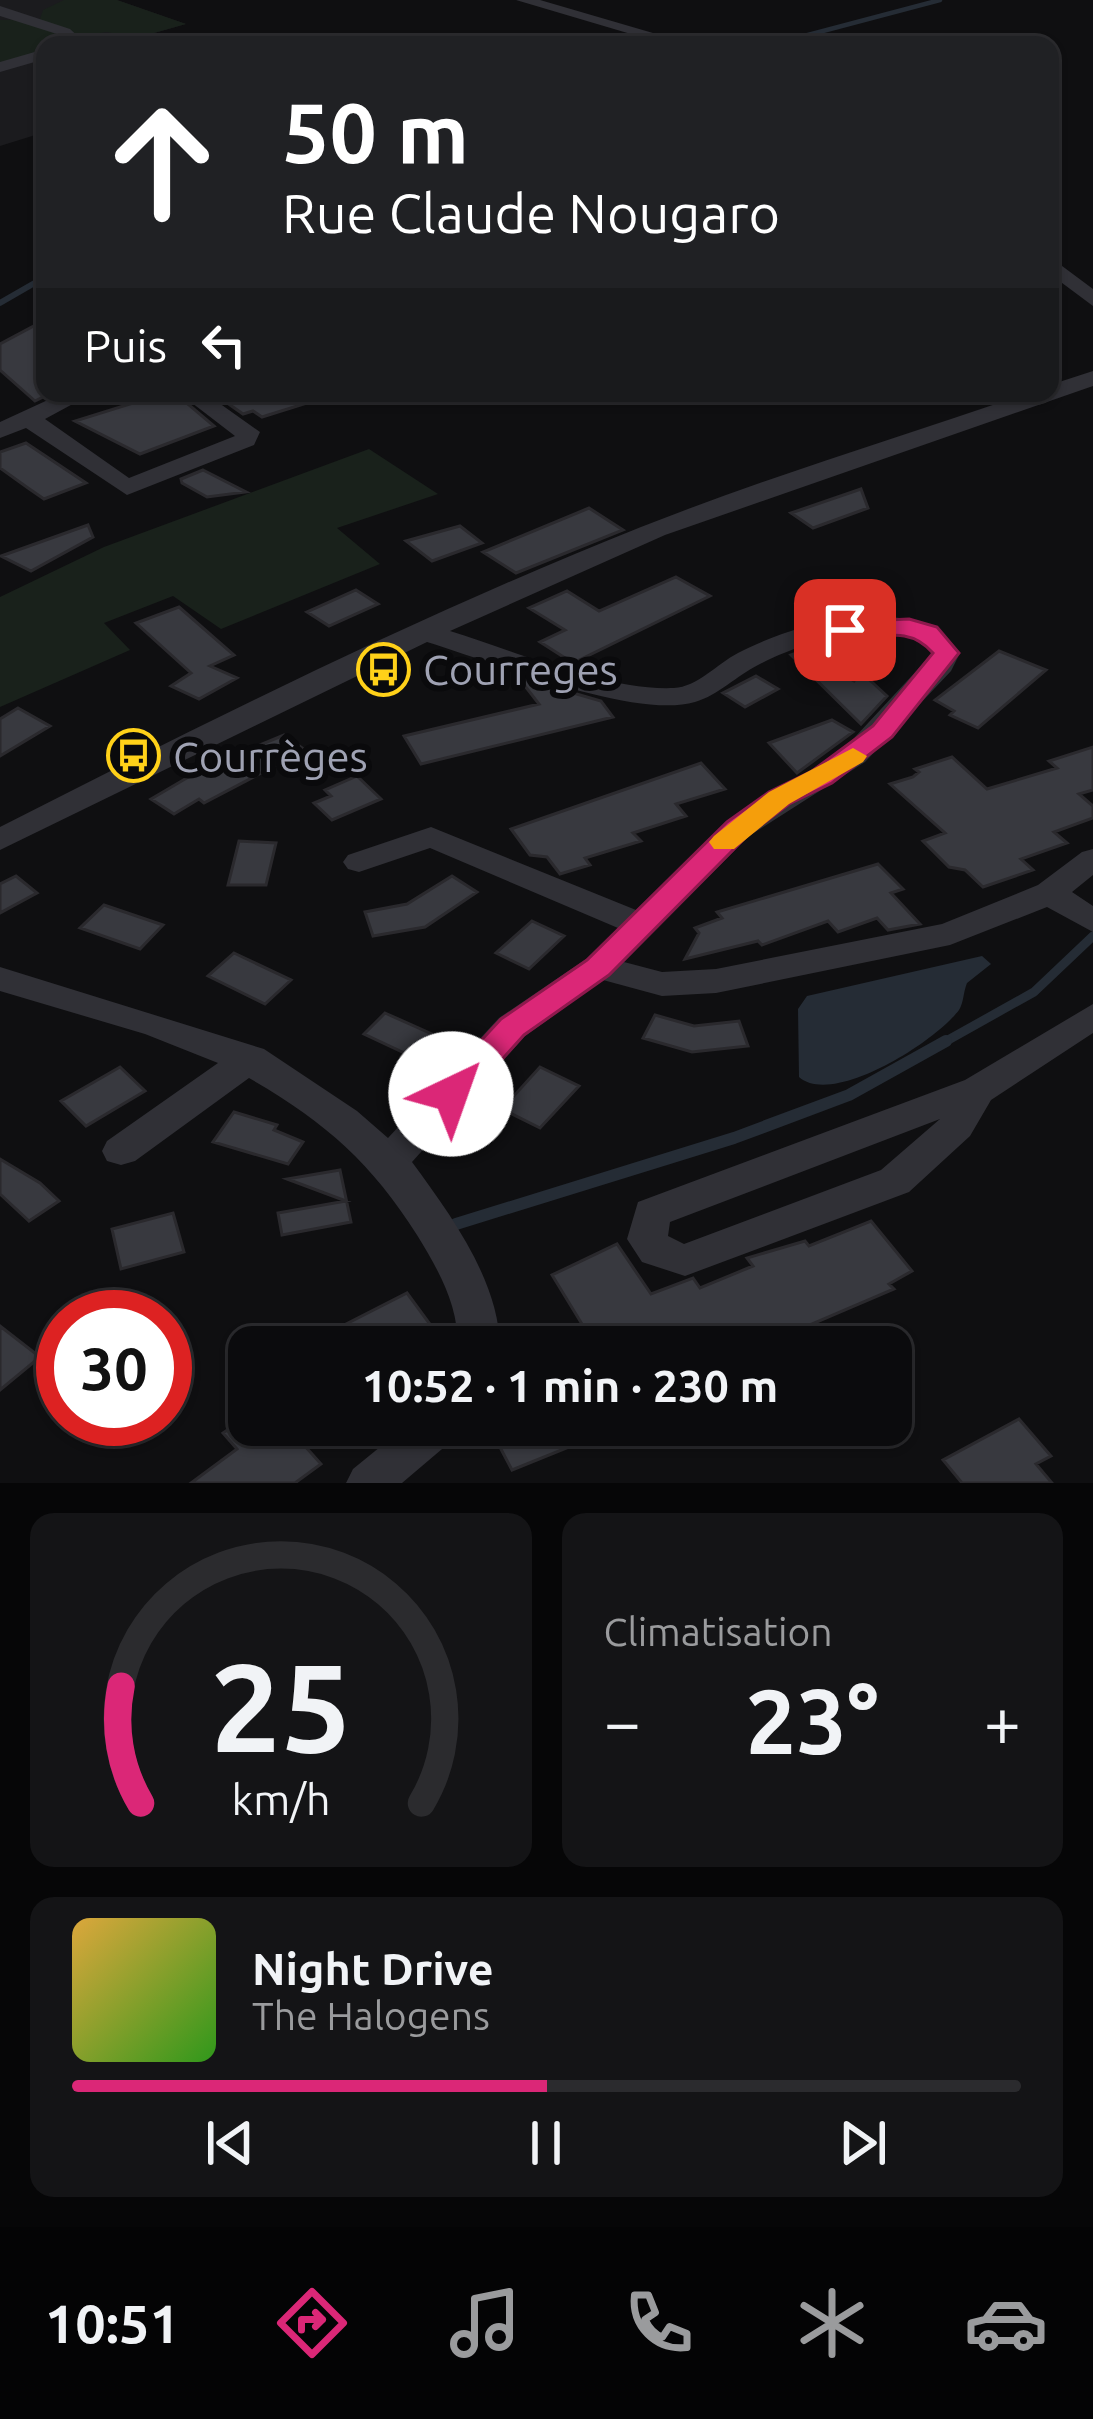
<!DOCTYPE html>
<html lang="fr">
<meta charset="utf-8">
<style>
:root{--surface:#0b0b0d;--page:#141416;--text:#f1f3f6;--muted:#9a9b9d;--line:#2b2b2e;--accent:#db2777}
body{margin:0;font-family:Ubuntu,sans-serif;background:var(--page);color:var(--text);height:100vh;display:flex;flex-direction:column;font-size:45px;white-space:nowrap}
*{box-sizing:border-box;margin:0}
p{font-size:39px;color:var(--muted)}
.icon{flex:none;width:66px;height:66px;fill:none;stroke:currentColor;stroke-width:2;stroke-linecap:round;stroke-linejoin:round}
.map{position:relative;height:1483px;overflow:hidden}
.side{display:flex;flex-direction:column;gap:30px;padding:30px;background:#060607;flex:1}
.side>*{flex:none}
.top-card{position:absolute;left:36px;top:36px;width:1023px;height:366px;border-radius:24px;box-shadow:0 3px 9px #0004,0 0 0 3px var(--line);background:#202124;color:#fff;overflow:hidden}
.speed{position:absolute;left:36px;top:1290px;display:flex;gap:24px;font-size:60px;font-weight:700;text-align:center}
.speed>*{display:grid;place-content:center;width:156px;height:156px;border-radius:50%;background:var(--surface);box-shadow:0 3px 9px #0004,0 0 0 3px var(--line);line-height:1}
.speed .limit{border:18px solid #d22;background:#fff;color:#111}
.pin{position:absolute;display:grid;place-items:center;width:102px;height:102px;color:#fff;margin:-51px;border-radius:24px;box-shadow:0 6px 18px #0006}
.me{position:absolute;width:132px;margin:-66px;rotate:42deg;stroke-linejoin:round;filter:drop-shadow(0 0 9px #0008)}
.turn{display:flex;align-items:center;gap:42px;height:252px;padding:0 48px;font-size:54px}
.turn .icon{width:156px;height:156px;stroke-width:2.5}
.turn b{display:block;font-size:84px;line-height:102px}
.then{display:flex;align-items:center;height:114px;padding:0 48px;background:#0003;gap:24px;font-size:45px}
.big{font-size:90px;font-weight:700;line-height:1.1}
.side .tile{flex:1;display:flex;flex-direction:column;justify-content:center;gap:18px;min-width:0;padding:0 42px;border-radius:24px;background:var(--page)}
.side .dial{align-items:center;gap:0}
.dial svg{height:312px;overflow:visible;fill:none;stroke:var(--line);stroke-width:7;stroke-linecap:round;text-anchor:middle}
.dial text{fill:var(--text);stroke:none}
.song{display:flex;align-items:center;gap:36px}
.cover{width:144px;height:144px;border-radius:18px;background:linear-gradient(135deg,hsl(40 70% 55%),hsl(110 70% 35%))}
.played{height:12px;border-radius:6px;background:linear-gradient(90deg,var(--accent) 50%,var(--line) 50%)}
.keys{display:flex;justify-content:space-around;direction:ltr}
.heat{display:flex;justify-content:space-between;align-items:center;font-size:66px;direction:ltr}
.side .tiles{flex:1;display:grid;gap:30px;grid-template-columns:1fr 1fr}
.tile:last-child{grid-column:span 2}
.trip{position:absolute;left:228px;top:1326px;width:684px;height:120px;border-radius:24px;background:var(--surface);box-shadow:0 3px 9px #0004,0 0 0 3px var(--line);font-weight:700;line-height:120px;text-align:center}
.tab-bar{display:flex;height:192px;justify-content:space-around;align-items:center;background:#040405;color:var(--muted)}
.tab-bar .icon{width:84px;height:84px}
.tab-bar .selected{color:var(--accent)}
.tab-bar b{font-size:54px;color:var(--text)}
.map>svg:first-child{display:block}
</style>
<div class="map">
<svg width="1093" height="1483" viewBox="0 0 1093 1483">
<rect width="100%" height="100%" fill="#0f0f11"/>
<path fill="#1b1b1e" d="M0,0H117L186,24L112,45H45V132L0,146Z"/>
<path fill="#19211b" d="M64,0H117L186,24L136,38L107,32L64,38L59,45H45V51L0,65V20L40,19L43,10Z
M369,449L438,494L337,528L380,564L221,629L173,596L104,623L130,650L0,707V597L104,547Z"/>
<path fill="#252c35" d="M982,956L991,964L967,983C963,993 964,1002 959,1010C935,1042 833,1107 799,1077L798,1009L807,996Z"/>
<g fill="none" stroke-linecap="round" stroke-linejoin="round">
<path stroke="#252c35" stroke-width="4.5" d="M770,45L940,0"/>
<path stroke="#252c35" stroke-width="6" d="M0,303L45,277"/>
<path stroke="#252c35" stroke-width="9" d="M941,1044L1034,992L1093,936"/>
<path stroke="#252c35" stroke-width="12" d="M456,1224L734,1138L849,1095L946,1041"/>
</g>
<path fill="#38393f" stroke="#2a292d" stroke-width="3" d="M45,320V396L35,401L0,370V344Z
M165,393H175L214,426L140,454L75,421Z
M213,393H322L323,398L262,417L253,411L243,414Z
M26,443L86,483L44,499L28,488L0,468V452Z
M203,470L246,492L207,497L182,483L181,479Z
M861,489L868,508L813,528L791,513Z
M589,508L623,530L516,573L483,552Z
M88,525L93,537L31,571L1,556Z
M460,526L482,543L432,561L406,541Z
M676,577L710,596L573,663L540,642L565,630L529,608L567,591L599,611Z
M356,590L378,604L329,626L307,612Z
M853,592L878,611L818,619L797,604Z
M179,607L234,655L210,666L237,678L199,699L171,686L191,673L136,623Z
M803,651L854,681L860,671L887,696L861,724L791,655Z
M999,651L1046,670L978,728L950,715L954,711L935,700Z
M756,676L778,689L745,707L723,693Z
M518,677L601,701L613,717L421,764L404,736L539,704Z
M18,708L50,726L0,756V719Z
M832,720L853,732L797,773L769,743Z
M284,735L305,750L204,803L199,799L174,814L151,799L202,769Z
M1093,747V790L1079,794L1093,806V818L1054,832L1067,843L1021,859L1033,870L983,887L965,870L949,867L923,841L945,833L890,784L913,777L919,772L915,769L952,757L987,789L1057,768L1049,761Z
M701,763L725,789L676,804L686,816L633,833L641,841L585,858L590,865L560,874L547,857L530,855L511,829Z
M357,776L381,799L332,820L314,803L331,796L325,790Z
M239,841L276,843L266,885H228Z
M878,864L903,889L891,893L920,924L888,930L877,918L838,932L828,921L762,945L758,941L685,959L699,933L695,928L722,918L717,912Z
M16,876L37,893L0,913V884Z
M452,876L477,892L425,927L373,936L365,912L407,904Z
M104,905L163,925L140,949L80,928Z
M532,921L564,936L529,969L496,953Z
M234,953L291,980L265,1004L208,976Z
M385,1013L452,1043L430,1065L364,1034Z
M655,1015L694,1026L739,1021L748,1046L692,1052L643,1038Z
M120,1067L145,1091L86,1126L61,1101Z
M540,1067L579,1086L540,1128L502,1109Z
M234,1112L277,1125L274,1130L303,1142L288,1164L213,1142Z
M0,1159L40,1183L59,1201L29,1221L0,1194Z
M340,1170L351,1222L282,1235L278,1213L346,1201L287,1179Z
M173,1213L184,1252L121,1269L112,1229Z
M871,1221L912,1271L889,1284L894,1289L758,1347H596L552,1275L617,1244L651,1294L693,1278L700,1288L753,1266L747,1258L805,1241L809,1246Z
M407,1293L432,1327L392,1347H301Z
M0,1326L40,1357L0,1390Z
M249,1415V1425H286L321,1464L295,1483H191L237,1449L223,1433Z
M1019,1419L1051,1456L1036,1464L1052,1483H962L943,1460Z
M517,1425H557L569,1447L512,1470L493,1434Z"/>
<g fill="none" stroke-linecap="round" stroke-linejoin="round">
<path fill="#303036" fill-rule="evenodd" d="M516,0H540L694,45H668Z
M0,6L70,29L81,39L76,45H59L64,39L60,35L0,16Z
M45,49V59L0,72V62Z
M1050,257L1093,289V306L1050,274Z
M1093,371V386L665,535L450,631C516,651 605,691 674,688C697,687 717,664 738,653C798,622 913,588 960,653L951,671L865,762L749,836L624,962L662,972L716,969L942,924L1038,885L1082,852L1093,849V875L1072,892L1093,906V932L1047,907L950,945L716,993L662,996L603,980L525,1036L412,1162C450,1214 499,1280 500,1347H458C458,1304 439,1271 417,1235C371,1162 324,1121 249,1078L135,1161L121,1165L107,1161L102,1151L107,1141L218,1063L145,1034L0,991V967L264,1049L357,1111L388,1138L499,1018L586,959L618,928L430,848L359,872L348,869L343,862L348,855L431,827L636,910L727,822L843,750L932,654C895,609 801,643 758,665C736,676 719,695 695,702C634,720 490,661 427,642L0,850V827C210,720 422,614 641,527C768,477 899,437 1028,393H1050V385Z
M63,393H93L45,419L129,478L235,436L179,393H205L260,432L254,445L127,495L26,428L0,438V422Z
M1093,1004V1033L991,1100L970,1136L909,1192L685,1276L642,1262L627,1239L638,1202L965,1080ZM940,1119L881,1170L684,1244L668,1236L670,1222Z
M407,1425H461L455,1438L402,1483H346L353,1469Z"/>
</g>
<path fill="#db2777" stroke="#8e194d" stroke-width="3" d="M909,619L937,627L959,653L892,737L832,783L789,804L748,835L609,975L524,1035L463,1103H439L434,1094L439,1086L501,1019L587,960L727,822L769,792L812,771L873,726L933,653C899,614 861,655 832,630L845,622Z"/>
<path fill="#f59e0b" d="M853,748L867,756L863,762L789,804L734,849H714L709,842L714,836L769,792Z"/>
<defs>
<symbol id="bus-ring" viewBox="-11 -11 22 22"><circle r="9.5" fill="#0a0a0c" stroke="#ffd119" stroke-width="1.5"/><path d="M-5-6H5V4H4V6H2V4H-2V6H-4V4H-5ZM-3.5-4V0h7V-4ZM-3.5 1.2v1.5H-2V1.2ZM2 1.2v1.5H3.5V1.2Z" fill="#ffd119"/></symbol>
</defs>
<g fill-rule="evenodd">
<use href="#bus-ring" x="354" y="640" width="59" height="59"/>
<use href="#bus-ring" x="104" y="726" width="59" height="59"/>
</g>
<g text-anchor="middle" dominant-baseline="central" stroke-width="12" stroke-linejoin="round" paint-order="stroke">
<g font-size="42" fill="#9fa2b3" stroke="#0a0a0c" text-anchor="start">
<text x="423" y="669">Courreges</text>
<text x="173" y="756">Courrèges</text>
</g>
</g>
</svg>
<div class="speed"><div class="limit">30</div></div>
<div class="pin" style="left:845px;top:630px;background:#d93025"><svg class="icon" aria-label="arrive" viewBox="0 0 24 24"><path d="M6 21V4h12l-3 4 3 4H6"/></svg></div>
<svg class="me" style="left:451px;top:1094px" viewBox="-20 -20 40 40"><circle r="19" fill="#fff"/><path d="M0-13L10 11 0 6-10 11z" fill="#db2777"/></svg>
<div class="trip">10:52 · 1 min · 230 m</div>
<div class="top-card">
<div class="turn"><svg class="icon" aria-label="ahead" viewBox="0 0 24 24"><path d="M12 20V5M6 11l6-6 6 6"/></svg><div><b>50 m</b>Rue Claude Nougaro</div></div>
<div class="then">Puis<svg class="icon" aria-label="left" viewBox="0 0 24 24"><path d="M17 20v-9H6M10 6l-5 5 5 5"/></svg></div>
</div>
</div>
<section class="side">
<div class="tiles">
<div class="tile dial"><svg viewBox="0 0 100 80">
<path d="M14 69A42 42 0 1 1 86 69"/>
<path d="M14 69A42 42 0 0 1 9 39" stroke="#db2777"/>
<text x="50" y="56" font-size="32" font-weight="700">25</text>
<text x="50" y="72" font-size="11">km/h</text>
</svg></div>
<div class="tile"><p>Climatisation</p>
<div class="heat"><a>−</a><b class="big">23°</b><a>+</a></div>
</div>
<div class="tile">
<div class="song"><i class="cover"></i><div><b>Night Drive</b><p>The Halogens</p></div></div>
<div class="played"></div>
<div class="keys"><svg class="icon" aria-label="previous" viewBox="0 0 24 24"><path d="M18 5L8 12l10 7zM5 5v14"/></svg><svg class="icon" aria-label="pause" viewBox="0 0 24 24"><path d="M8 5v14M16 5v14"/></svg><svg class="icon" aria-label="next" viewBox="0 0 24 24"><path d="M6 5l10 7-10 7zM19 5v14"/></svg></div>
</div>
</div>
</section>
<nav class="tab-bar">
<b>10:51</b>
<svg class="icon selected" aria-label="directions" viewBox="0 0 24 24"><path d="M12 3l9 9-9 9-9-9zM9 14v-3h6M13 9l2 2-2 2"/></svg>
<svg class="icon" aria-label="music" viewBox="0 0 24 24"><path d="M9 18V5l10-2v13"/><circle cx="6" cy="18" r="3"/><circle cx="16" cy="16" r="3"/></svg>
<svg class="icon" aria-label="phone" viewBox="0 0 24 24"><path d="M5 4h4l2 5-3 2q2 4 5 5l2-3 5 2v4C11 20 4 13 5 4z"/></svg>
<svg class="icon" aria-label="climate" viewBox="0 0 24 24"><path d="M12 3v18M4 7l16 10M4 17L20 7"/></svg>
<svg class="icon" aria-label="car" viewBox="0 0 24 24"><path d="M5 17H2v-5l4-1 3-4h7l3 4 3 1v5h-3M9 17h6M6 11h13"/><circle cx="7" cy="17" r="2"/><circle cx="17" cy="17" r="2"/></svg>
</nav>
